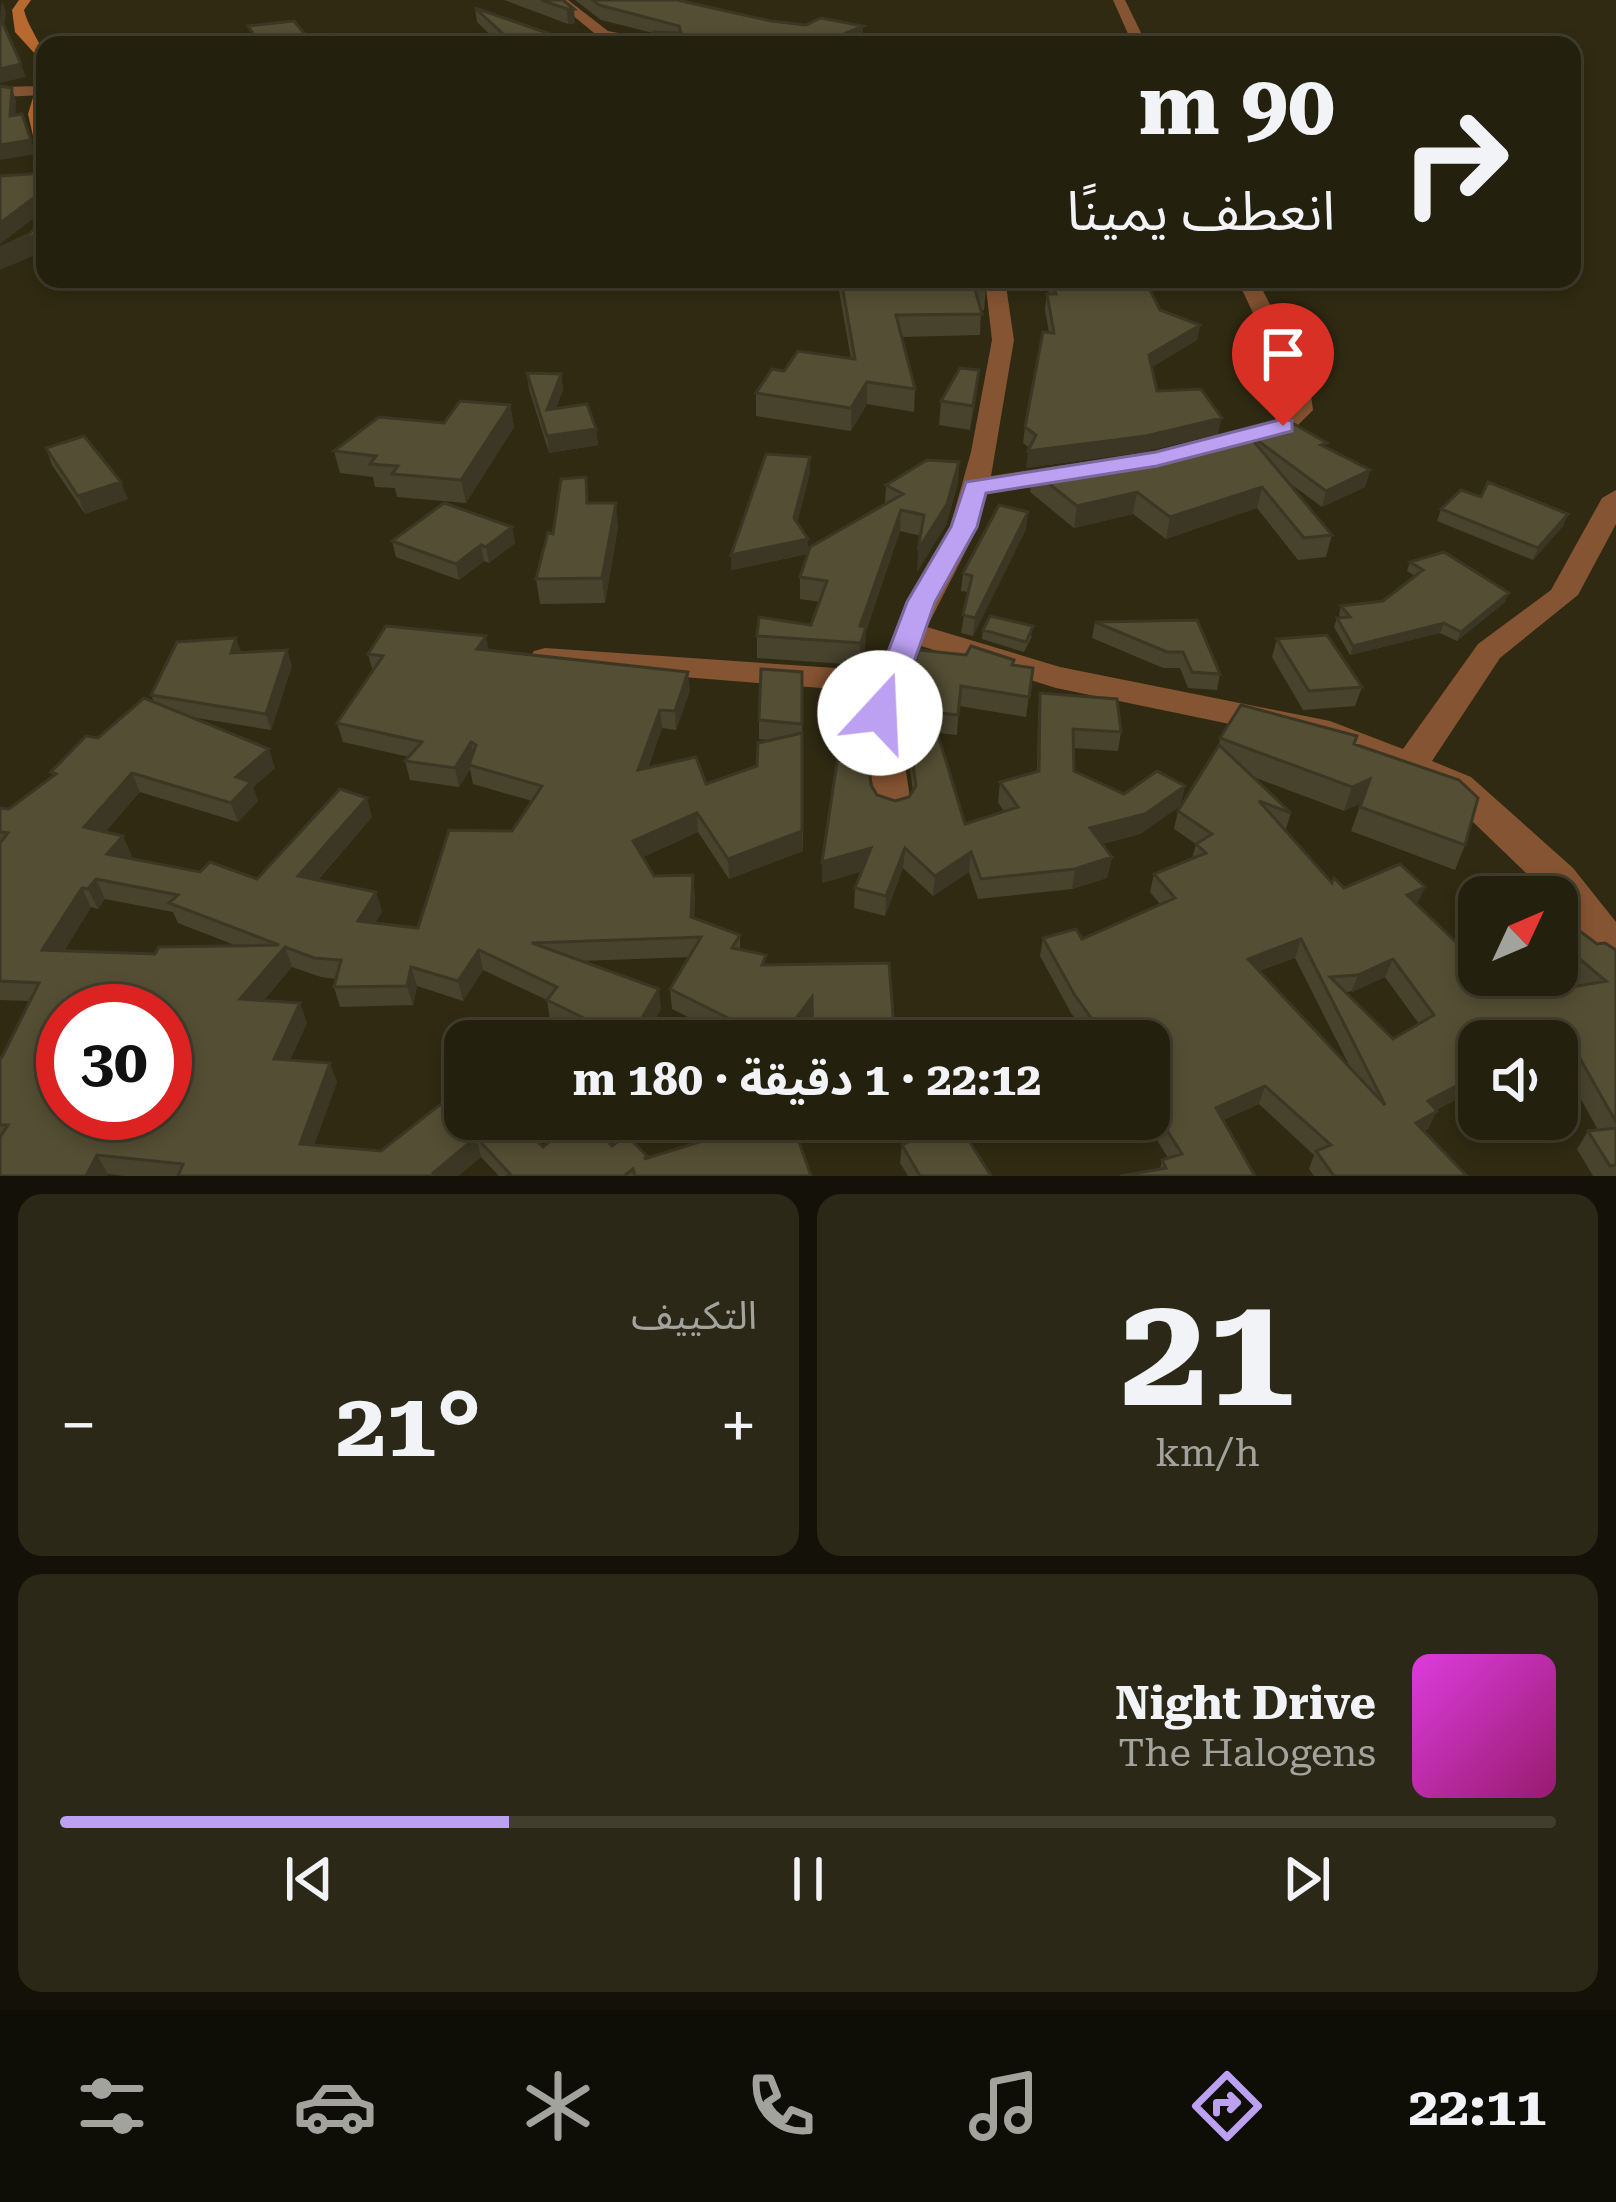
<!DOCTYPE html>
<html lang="ar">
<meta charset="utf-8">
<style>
:root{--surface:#24200e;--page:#2c2817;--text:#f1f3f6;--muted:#a3a39e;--line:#413e2e;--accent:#bca0f2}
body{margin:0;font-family:"Roboto Serif","Noto Sans Arabic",serif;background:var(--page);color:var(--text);direction:rtl;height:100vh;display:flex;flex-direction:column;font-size:45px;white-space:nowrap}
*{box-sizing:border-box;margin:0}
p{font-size:39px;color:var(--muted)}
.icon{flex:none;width:66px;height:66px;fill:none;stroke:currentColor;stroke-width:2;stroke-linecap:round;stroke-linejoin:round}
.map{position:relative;height:1176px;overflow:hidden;direction:ltr}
.side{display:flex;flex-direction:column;gap:18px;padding:18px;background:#141208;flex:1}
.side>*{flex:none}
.top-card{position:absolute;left:36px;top:36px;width:1545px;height:252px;border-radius:24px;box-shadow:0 6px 18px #0003,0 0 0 3px var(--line);direction:rtl;background:#24200e;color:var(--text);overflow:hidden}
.needle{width:78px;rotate:46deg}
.tools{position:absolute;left:1458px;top:876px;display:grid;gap:24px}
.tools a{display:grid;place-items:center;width:120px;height:120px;border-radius:24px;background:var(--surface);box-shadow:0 6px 18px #0003,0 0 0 3px var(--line);font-size:60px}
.speed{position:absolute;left:36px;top:984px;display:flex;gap:24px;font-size:60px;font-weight:700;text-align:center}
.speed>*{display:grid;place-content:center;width:156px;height:156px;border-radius:50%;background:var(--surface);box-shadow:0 6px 18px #0003,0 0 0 3px var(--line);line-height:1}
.speed .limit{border:18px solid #d22;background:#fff;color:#111}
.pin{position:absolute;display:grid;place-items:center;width:102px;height:102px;color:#fff;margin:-123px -51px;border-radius:50% 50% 50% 0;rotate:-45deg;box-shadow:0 0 12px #0007}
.pin .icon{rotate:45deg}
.me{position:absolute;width:132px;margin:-66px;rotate:20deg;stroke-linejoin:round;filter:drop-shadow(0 0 9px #0008)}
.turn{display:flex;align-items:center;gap:42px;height:252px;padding:0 48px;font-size:54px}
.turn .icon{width:156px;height:156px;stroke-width:2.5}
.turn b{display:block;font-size:84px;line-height:102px}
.big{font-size:90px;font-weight:700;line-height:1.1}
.side .card{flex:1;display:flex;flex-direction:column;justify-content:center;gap:18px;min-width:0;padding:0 42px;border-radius:24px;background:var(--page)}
.side .dial{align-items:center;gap:0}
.dial b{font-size:156px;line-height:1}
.song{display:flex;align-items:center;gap:36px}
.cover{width:144px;height:144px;border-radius:18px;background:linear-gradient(135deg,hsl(300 70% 55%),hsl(320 70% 35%))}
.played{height:12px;border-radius:6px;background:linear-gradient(90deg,var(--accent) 30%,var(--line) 30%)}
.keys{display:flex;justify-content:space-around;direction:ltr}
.heat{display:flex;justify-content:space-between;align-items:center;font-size:66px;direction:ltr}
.side .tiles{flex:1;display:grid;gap:18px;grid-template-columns:1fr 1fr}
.card:last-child{grid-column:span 2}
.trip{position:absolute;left:444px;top:1020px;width:726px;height:120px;border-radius:24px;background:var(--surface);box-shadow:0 6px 18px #0003,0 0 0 3px var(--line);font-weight:700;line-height:120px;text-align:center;direction:rtl}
.menu{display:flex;height:192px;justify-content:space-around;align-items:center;background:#0e0d06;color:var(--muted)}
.menu .icon{width:84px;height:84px}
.menu .active{color:var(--accent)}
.menu b{font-size:54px;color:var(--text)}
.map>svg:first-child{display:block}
</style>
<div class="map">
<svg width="1616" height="1176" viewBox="0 0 1616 1176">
<rect width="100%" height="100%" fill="#302a12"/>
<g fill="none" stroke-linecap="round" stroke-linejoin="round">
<path fill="#855432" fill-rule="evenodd" d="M554,0H568L608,31L679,45L599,37Z
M1113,0H1125L1147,45H1133Z
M0,87L41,86L45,95L0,97Z
M985,279H1005L1014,340L991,476L1071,464L1084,472L1071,480L987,493L978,527L927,627L1060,667L1330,721L1403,749L1478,644L1551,590L1602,498L1616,490V524L1578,595L1500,658L1432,761L1471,777L1573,868L1616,922V969L1602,964L1557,905V897H1551L1445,795L1322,743L1056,688L921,646L897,713L911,804L906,813L893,817L880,813L875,804L863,713L871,692L534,665L529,658L534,651L545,648L879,671L906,602L950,527L971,452L992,340Z
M1237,279H1257L1309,381L1313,410L1292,431L1212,453L1203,450L1199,445L1203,440L1274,421L1288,408L1285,381Z"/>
<path fill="#b7692f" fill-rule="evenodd" d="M19,0H31L24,10C29,31 45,45 45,65L15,32L12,10Z
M45,77V154L36,149L28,114L38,81Z"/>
</g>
<path fill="#48432d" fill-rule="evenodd" d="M504,0H563L575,23L568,24Z
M575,0H685V2L771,21L806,25L863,26V41L854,45H640L653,33L601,20Z
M475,8L582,45H501L477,22Z
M599,279H660L653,291L600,287Z
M837,279H985L986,288L984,310H981L980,335L902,337L915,389L914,412L867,404L851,431L756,416V393L784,371L851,359Z
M1046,279L1145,280L1160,310L1200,325L1197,340L1152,367L1157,391L1218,434L1143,452L1026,468L1030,448L1023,443L1025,427L1049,333L1045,309L1047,294H1049Z
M979,370L970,430L939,425L941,401Z
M527,373L561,374L563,390L556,408L596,429L598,445L549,453L529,389Z
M510,405L514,427L466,503L397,497L395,488L375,487L373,477L340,473L334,451Z
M1250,437L1325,447L1370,470L1365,487L1322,507L1288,482L1332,535L1326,557L1298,560L1257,508L1166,539L1133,514L1074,528L1030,492L1033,471L1165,452Z
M46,448L128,499L85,514L52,465Z
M959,462L958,483L946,525L917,572L921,536L900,531L866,631L865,649L860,665L757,658V636L811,625L820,602L800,599V577L808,554L731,570V555L810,472L797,522L808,553L885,504L886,485Z
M1481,497L1568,514L1563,526L1533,560L1437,521L1441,509Z
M589,503L618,527L605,603L540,604L536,579L553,534Z
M512,527L515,543L489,563L484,561L459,580L396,557L392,541Z
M1026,529L973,636L961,633L968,592L961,591L963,573Z
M1410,562L1505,602L1457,641L1440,633L1350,655L1334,627L1337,618H1341L1339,615L1341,606L1383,601L1415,576L1407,571Z
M1197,620L1220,674L1217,690L1188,688L1180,668H1163L1092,638L1095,622Z
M983,630L1032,636L1024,652L982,639Z
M236,638L241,652L287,650L292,666L271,730L191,717L275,768L253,787L258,801L238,822L140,792L105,832L132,856L129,858L200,872L257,879L372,817L318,880L376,892L382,912L375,923L418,928L512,831L532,801L473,784L470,769L459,787L410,780L405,761L409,757L343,742L337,723L373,672L368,654L489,650L690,690L676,730L662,728L648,768L706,784L757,766L770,740L759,739V720L802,672L803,851L729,879L698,832L643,857L654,876L695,894L694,918L740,935V950L766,965L812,1017L794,1041H736L672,1009L670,989L690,957L581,961L661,1009L642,1041H594L550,1020L547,1000L483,970L463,1001L417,986L413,1005L340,1007L334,987L336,979L321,977L292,967L263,1001L307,1023L290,1060L337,1082L314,1145L381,1151L465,1085L543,1147L612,1146L647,1158L811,1176H499L481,1157L458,1176H124L108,1174L0,1176V1057H2L30,1001L0,1000V808L9,809L53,776L51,772L98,738L154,702L151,695ZM105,899L173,912L178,923L237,946L155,954L64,951L91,907L98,909Z
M1277,639L1362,687L1355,706L1303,710L1272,657Z
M1014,660L1013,665L1033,668L1026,717L959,706L957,735L937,733L965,824L1004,812L998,802L1000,782L1037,771L1038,712L1040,693L1121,732L1118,751L1073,748L1074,771L1124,794L1185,786L1180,806L1140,834L1102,844L1112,857L1107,878L1072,889L978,899L969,872L933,896L903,868L885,916L854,908L855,888L862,871L822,883V862L871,785L877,795L895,801L909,797L913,791L902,713L903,694Z
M1220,738L1354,744L1465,845L1455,870L1351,831L1361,803L1344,811L1253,777L1291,813L1285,831L1332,883L1418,905L1459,945L1543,992L1579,986L1557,967V914L1597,944L1616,950V1176H1593L1577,1149L1588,1131L1598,1130L1562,1065L1557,1066V1041H1479V1088L1436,1110L1428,1129L1424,1131L1467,1176H1314L1309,1169L1314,1155L1259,1104L1223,1120L1255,1176L1160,1169L1162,1160L1168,1158L1144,1119H1149V1041H1095L1094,1039L1090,1040L1071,1013L1040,956L1043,938L1082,939L1160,904L1150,892L1154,874L1192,859L1196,844L1174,829L1178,811L1219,745ZM1295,958L1350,1067L1259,971ZM1385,977L1419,1024L1393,1039L1346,993Z
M879,1119H900L899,1125L881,1127Z
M902,1145L991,1176H908L900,1163Z"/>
<path fill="#3b3724" d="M2,1L6,12L4,28L0,18Z
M567,9H574L575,23L568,24Z
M863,26V41L854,45H818Z
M21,64L26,77L0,83V69Z
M12,88L16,101L15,129L10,116Z
M31,140L36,154L0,160V145Z
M36,196L42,212L0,244V223Z
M45,231V251L0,270V250Z
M1200,325L1197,340L1146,371L1149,355Z
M979,370L977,394L970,430L973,406Z
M561,374L563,390L549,426L547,410Z
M867,382V404L851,431V408Z
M510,405L514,427L466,503L461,480Z
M1222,418L1218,434L1143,452L1026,468L1028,451Z
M596,429L598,445L549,453L547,436Z
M810,457V472L795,532L794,518Z
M959,462L958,483L946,525L917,572L918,550Z
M1370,470L1365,487L1322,507L1326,491Z
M121,482L128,499L85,514L78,496Z
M1262,487L1257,508L1166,539L1170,517Z
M1137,492L1133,514L1074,528L1077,506Z
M616,503L618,527L605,603L602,578Z
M901,510L900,531L866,631L865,649L860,665V626Z
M1028,512L1026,529L973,636L975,618Z
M1568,514L1563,526L1533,560L1538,548Z
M512,527L515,543L489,563L486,547Z
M808,539V554L731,570V555Z
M481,545L484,561L459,580L456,564Z
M1509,593L1505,602L1457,641L1461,632Z
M1444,623L1440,633L1350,655L1353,646Z
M486,636L490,655L477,649Z
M236,638L242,655L231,653Z
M287,650L292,666L271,730L266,714Z
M688,672L690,690L676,730L675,711Z
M660,710L662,728L640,789L638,770Z
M471,742L475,761L469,765L470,769L459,787L455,768Z
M269,749L275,768L253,787L258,801L238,822L231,803L236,777Z
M132,773L140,792L93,846L84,827Z
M1370,779L1362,803L1344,811L1352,787Z
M1185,786L1180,806L1140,834L1086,848L1090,828Z
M367,798L372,817L304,895L298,876Z
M697,813L698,832L635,861L633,841Z
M802,831L803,851L729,879L728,859Z
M123,836L132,856L116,873L107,854Z
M871,848L870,868L822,883V862Z
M905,848L903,868L885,916L886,896Z
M971,852L969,872L933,896L935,876Z
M1112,857L1107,878L1072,889L1075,869Z
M693,875L695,894L693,937L691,917Z
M96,879L105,899L98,909L88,889Z
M1425,887L1417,905L1407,895Z
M82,888L91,907L53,970L42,950Z
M376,892L382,912L364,941L358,921Z
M1301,939L1295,958L1242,977L1248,959Z
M285,947L292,967L248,1018L240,999Z
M479,950L483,970L463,1001L458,981Z
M1393,959L1385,977L1351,993L1358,975Z
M411,967L417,986L413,1005L407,986Z
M659,989L661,1009L642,1041H629Z
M812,997V1017L794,1041H779Z
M300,1003L307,1023L282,1078L274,1059Z
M1098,1021L1094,1039L1090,1040L1094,1022Z
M1573,1046L1562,1065L1557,1066V1052Z
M330,1063L337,1082L307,1163L300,1144Z
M1479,1074V1088L1419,1119L1428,1101Z
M1265,1086L1259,1104L1210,1126L1216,1108Z
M1437,1111L1428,1129L1407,1141L1416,1123Z
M476,1137L481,1157L458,1176H434L433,1173Z
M97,1155L108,1174L107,1176H86Z"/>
<path fill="#544e34" stroke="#3b3724" stroke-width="3" fill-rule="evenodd" d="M541,0H563L574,9H567Z
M593,0H677L771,21L806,25L821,18L863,26L818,45H640L654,32L681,33L679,26L599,5Z
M475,8L582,45H515Z
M0,17L21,64L0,69Z
M294,21L309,39L331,34L352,41L357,45H261L248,26Z
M0,86L12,88L10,116L22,114L31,140L0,145Z
M45,173V231L0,250V248L29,234L42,220L43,197L36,196L0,223V176Z
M841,279H985L986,288L975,289L982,314L896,315L915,389L867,382L851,408L756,393L772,369L784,371L798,351L855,359Z
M1050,279L1145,280L1160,310L1200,325L1149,355L1157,391L1201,389L1222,418L1146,436L1028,451L1036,435L1025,427L1043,332L1054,333L1047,294H1056Z
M960,368L979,370L973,406L941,401Z
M527,373L561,374L547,410L587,404L596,429L547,436Z
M460,401L510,405L461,480L392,474L398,466L370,464L376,456L334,451L379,417L444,423Z
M1287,420L1327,443L1321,445L1370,470L1326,491L1250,435Z
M1246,432L1332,535L1304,538L1262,487L1170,517L1137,492L1077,506L1033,471L1165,452Z
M84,436L121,482L78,496L46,448Z
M766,454L810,457L794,518L808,539L731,555Z
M927,460L959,462L947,504L918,550L924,515L901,510L860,626L866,627L861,643L757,636L759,617L811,625L827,581L800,577L810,547L903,494L886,485Z
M586,477L587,503H616L602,578L536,579L548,532L553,534L561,479Z
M1488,482L1568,514L1538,548L1441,509L1461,490L1481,497Z
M444,503L512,527L486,547L481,545L456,564L392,541Z
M999,505L1028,512L975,618L963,615L972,576L963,573Z
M1444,552L1509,593L1461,632L1444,623L1353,646L1337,618L1350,617L1341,606L1383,601L1423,570L1410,562Z
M990,616L1033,626L1026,642L983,630Z
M1197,620L1220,674L1192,672L1183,652H1167L1095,622Z
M386,626L486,636L477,649L688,672L675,711L660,710L638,770L696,757L706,784L757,766L758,743L802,733V831L728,859L697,813L633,841L654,876L693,875L691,917L740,935L732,948L766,955L762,965L889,963L895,1041H813L812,997L779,1041H738L748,1028L670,989L701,937L532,943L659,989L629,1040L547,1000L557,987L479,950L458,981L411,967L407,986L334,987L341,960L314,958L285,947L240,999L300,1003L274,1059L330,1063L300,1144L381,1151L465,1085V1119H515L543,1147L578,1119H586L612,1146L626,1135L647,1156L644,1159L774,1119H791L811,1176H635L633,1169L624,1176H507L510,1174L476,1137L433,1173L435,1176H178L183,1164L97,1155L86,1176H0V1137L8,1125H0V1057H2L39,983L0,981V843L8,833L0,832V808L9,809L56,774L51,772L86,736L98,738L144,698L269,749L236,777L251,782L231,803L132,773L84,827L123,836L107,854L200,872L210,862L257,879L340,789L367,798L298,876L376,892L358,921L418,928L449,830L512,831L542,786L469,765L476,745L471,742L455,768L405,761L422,742L337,723L383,656L368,654ZM96,879L178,895L169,903L279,945L159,947L155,954L42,950L82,888L88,889ZM63,1011H165V1113H63Z
M1327,635L1362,687L1309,691L1277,639Z
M236,638L231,653L287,650L266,714L151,695L177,642Z
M971,646L1014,660L1012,665L1033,668L1029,697L961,686L958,715L931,712L965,824L1018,807L1000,782L1039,771L1040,693L1117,699L1121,732L1073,729L1074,771L1124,794L1157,771L1185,786L1145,814L1090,828L1112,857L1075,869L981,879L971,852L935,876L905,848L886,896L855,888L871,848L822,862L848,689L860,690L871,785L877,795L895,801L909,797L916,786L903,694L919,650L966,655Z
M761,669L802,672V724L759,720Z
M1241,705L1357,736L1354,744L1459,780L1478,798L1465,845L1360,807L1370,779L1352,787L1220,738Z
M1219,745L1291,813L1259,801L1332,883L1334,878L1344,888L1400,864L1425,887L1407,895L1459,945L1479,931V975H1526L1543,992L1606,981L1557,940V914L1597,944L1605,943L1616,950V1122L1573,1046L1557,1052V1041H1479V1074L1428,1101L1437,1111L1416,1123L1467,1176H1334L1316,1151L1331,1145L1265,1086L1216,1108L1255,1176H1120L1166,1168L1162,1160L1182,1154L1149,1102V1041H1111L1098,1021L1094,1022L1074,994L1043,938L1076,929L1082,939L1175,898L1154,874L1206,853L1196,844L1212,834L1178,811ZM1301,939L1385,1105L1248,959ZM1393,959L1434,1015L1393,1039L1330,977L1358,975Z
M956,1120L991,1176H920L902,1145Z
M1616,1128V1165L1610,1166L1588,1131Z"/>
<path fill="#bca0f2" stroke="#7a689d" stroke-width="3" d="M1283,419L1292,421V431L1157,466L986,493L977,527L935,602L896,713L891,721H870L865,713L907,602L951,527L966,482L1156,452Z"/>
</svg>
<div class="tools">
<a><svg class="needle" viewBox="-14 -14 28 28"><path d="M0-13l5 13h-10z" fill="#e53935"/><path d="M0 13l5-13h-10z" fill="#a3a39e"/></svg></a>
<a><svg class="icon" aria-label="sound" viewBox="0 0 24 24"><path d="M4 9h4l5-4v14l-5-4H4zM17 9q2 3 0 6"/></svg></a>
</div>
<div class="speed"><div class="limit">30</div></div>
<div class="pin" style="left:1283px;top:426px;background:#d93025"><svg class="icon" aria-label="arrive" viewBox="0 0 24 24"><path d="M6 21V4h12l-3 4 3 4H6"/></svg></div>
<svg class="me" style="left:880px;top:713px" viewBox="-20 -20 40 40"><circle r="19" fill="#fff"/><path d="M0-13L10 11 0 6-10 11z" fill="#bca0f2"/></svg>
<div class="trip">22:12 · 1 دقيقة · 180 m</div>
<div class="top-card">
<div class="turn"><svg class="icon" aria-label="right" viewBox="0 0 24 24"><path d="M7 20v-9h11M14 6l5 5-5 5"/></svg><div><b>90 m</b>انعطف يمينًا</div></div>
</div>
</div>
<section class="side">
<div class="tiles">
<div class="card dial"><b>21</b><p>km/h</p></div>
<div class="card"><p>التكييف</p>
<div class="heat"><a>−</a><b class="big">21°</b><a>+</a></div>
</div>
<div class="card">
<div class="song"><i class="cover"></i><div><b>Night Drive</b><p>The Halogens</p></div></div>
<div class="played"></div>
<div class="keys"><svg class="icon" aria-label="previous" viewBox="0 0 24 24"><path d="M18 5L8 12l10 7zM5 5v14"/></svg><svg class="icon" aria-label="pause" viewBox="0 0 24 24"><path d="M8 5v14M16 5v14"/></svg><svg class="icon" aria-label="next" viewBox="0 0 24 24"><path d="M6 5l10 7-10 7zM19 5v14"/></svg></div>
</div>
</div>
</section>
<nav class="menu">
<b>22:11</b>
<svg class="icon active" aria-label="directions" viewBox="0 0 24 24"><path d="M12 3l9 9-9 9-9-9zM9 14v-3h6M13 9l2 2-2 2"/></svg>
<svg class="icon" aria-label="music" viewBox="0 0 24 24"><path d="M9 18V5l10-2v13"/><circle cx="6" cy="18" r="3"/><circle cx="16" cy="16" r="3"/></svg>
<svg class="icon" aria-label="phone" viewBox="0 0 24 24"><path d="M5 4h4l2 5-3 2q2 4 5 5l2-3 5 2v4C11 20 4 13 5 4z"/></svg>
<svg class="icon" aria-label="climate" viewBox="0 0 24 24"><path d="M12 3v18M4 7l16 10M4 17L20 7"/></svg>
<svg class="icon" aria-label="car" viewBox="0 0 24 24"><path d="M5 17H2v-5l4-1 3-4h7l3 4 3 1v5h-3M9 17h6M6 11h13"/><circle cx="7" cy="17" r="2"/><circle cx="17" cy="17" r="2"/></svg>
<svg class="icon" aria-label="filters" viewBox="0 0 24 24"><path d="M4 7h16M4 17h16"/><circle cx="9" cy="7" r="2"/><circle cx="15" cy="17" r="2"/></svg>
</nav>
